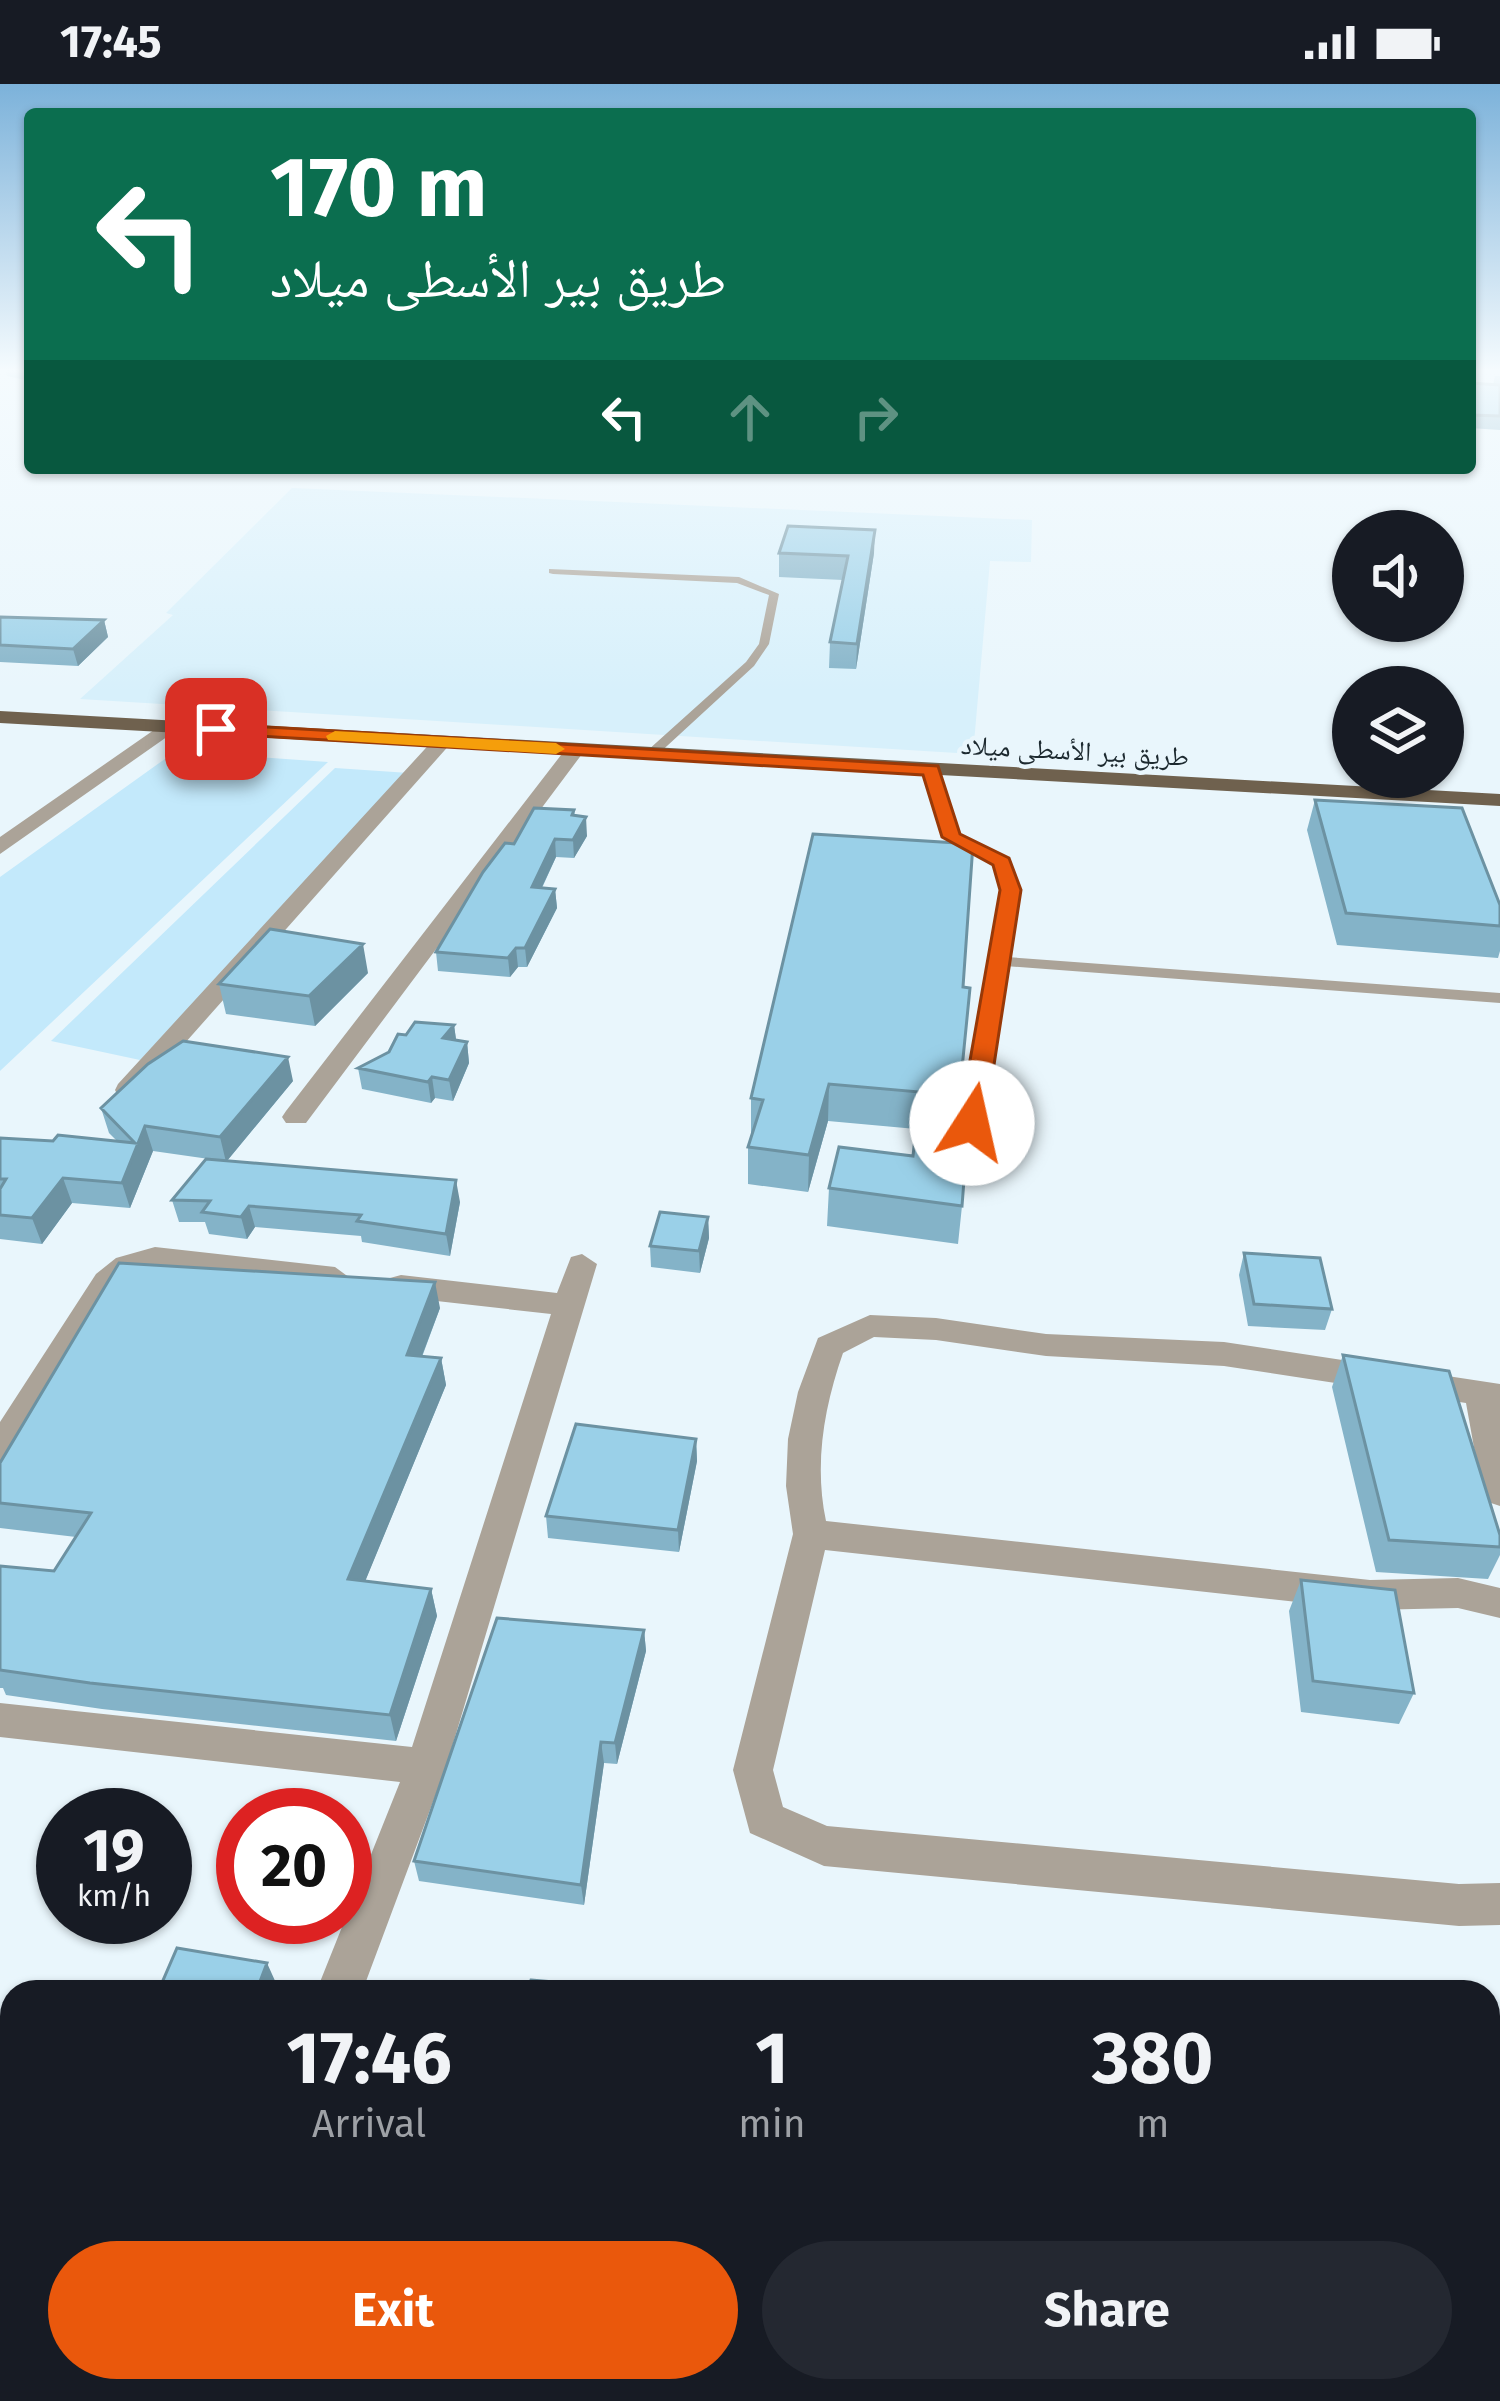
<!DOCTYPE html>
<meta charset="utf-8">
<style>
:root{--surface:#171b24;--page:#242831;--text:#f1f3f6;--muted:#9ea1a6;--accent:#ea580c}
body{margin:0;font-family:"Fira Sans","Noto Naskh Arabic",sans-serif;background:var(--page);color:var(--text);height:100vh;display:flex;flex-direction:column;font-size:45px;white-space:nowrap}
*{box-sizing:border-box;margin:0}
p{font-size:39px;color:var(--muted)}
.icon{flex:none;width:66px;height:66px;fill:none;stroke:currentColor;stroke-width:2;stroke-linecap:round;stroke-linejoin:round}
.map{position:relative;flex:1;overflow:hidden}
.details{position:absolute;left:0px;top:1896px;width:1500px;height:423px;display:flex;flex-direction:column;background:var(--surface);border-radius:36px 36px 0 0;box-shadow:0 3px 9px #0004}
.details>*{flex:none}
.guide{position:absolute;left:24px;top:24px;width:1452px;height:366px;border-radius:12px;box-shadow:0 3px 9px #0004;background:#0b6e4f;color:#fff;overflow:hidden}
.buttons{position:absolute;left:1332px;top:426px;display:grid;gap:24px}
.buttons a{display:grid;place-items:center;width:132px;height:132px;border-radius:50%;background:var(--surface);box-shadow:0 3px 9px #0004;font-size:60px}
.speed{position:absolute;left:36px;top:1704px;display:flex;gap:24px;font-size:60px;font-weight:700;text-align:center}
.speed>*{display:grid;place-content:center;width:156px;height:156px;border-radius:50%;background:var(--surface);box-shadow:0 3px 9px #0004;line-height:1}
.speed small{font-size:30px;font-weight:400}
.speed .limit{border:18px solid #d22;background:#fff;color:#111}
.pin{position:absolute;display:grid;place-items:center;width:102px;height:102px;color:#fff;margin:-51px;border-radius:24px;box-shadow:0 6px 18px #0006}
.me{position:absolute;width:132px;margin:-66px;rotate:10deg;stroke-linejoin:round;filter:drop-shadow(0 0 9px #0008)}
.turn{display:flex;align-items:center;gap:42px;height:252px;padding:0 48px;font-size:54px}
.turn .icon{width:156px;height:156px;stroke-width:2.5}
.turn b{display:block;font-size:84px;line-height:102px}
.lanes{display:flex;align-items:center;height:114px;padding:0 48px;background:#0003;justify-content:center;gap:60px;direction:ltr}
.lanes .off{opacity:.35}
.eta{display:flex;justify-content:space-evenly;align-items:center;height:204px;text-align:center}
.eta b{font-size:72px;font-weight:700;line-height:84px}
.cta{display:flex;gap:24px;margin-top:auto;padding:24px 48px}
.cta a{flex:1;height:138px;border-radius:72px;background:var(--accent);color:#fff;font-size:48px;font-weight:700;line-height:138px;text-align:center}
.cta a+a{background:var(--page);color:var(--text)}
.status{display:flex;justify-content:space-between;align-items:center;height:84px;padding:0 60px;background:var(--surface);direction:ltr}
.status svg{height:33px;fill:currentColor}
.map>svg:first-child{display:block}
.built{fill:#d7f0fb}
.green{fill:#c3e9fb}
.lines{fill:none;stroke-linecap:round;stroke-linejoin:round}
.lane{fill:#aba398;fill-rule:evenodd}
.street{fill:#aba398;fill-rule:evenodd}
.primary{fill:#6f614e;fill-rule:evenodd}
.wall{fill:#84b3c8}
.shaded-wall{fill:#6c92a2}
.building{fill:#9ad0e8;stroke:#6c92a2;stroke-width:3}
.route{fill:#ea580c;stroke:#983908;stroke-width:3}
.slow{fill:#f59e0b}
.labels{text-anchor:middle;stroke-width:9;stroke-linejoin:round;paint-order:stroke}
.far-street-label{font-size:27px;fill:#1d2a30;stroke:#e9f6fc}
</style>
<div class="status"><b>17:45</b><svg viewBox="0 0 49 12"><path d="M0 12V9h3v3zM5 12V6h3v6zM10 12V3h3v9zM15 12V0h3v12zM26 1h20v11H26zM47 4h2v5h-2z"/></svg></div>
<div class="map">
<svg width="1500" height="2317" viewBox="0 0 1500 2317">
<rect width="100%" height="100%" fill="#e9f6fc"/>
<path class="built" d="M292,404l740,32 -1,42 -41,-1 -17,193 -893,-55 93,-84 -7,-2z"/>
<path class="green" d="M176,667l152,11 -328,309v-194z
M335,684l74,5 -269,287 -89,-19z"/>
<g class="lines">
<path class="lane" d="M549,485l190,8 40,17 -10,50 -15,22 -99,91h-8v-6l99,-89 13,-18 10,-49 -32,-12 -184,-9 -4,-1z
M931,682l6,4 21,65 51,27 8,28 -11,67 494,36v10l-495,-37 -25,157 -2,4h-12l-2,-4 39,-233 -7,-26 -51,-27 -20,-67z"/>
<path class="street" d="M164,639l17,4 -181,127v-17z
M435,654l17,4 -314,354h-20l-3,-6 3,-6z
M568,662l17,4 -279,373h-20l-4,-6 4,-6z
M155,1163l180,20 15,11 -15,11 -180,-22 -17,5 -20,16 -106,171 -12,4v-41l96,-148 20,-16z
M582,1170l15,10 -151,503 -84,225h-46l84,-210 -400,-45v-34l412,44 139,-433 -150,-17 -11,-3 -4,-8 4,-8 11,-3 156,18 14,-36z
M870,1231l66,3 110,16 178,8 276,42v122l-12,-4 -6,-10 -16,-89 -242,-37 -178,-10 -110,-16 -62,-3 -31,16c-19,54 -29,111 -17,168l544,59 88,-2 42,10v30l-42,-10 -88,2 -545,-60 -52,220 10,37 44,19 632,58 41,-1v42l-41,1 -635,-60 -74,-33 -17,-63 60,-236 -7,-48 2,-47 10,-47 20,-54z
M1488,2254l12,1v52l-12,-1z
M241,2307h54l-4,10h-54z"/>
<path class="primary" d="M0,627l1500,83v12l-1500,-83z"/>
</g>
<path class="wall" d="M5,285h25v12l-23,-5z
M1495,292h5v54l-30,-2v-45l23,2z
M779,469h95l-18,116 -27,-1 1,-26 13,-62 -64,-3z
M0,533l104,3 4,17 -30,29 -78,-4z
M1315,716l185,105v46l-2,7 -161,-13 -30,-115z
M574,726l1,5 12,21 -13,22 -18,-1 -14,31 13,1 2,19 -30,59h-9l-8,10 -72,-6 -2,-19 78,-108z
M368,889l-53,53 -89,-12 -7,-30z
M963,903l-8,152 7,67 -4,38 -131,-18 2,-38 84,-32 3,-27 -88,-8 -20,71 -60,-8v-37l3,-11v-38z
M454,941l2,15 11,2 2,21 -16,38 -18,-3 -4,5 -69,-14 -4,-21 31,-16 17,-17z
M293,997l-66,80 233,41 -10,54 -88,-14 -1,-6 -106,-9 -8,12 -38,-5 -4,-12h-26l-7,-22 37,-41 -56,-8 -23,57 -58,-5 -30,41 -42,-5v-101l53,3h64l-8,-8 -8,-25z
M708,1133l1,21 -9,35 -49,-6 -1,-21z
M1244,1169l88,56 -7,21 -77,-4 -9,-51z
M440,1224l-18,49 19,1 5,27 -81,196 66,8 6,27 -41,125 -294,-32 -96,-14 -3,-7h-3v-122l54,5 22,-34 -76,-9v-25z
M1343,1271l157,180v20l-12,24 -112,-7 -44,-185z
M696,1355l1,22 -18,91 -131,-14 -2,-22z
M1301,1496l113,113 -15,31 -98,-12 -12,-101z
M644,1546l2,21 -29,113 -13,-1 -20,142 -165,-24 -5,-20z
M1488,2032h12v166l-12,-1z"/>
<path class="shaded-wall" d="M875,446l-1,23 -18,116 1,-25z
M104,536l4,17 -30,29 -5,-17z
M586,733l1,19 -13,22 -1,-18z
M555,755l1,18 -23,49 -1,-19z
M555,805l2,19 -30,59 -2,-19z
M363,860l5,29 -53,53 -6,-30z
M516,864l2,19 -8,10 -2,-19z
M454,941l3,21 -14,-8z
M467,958l2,21 -16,38 -4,-21z
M288,973l5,24 -67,81 -6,-25z
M432,993l3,21 -4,5 -3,-21z
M829,1000l-1,37 -20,71 1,-37z
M145,1042l8,25 -23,57 -8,-25z
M63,1094l9,25 -30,41 -10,-26z
M456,1096l4,22 -10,54 -4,-22z
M249,1122l6,21 -8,12 -6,-22z
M708,1133l1,21 -9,35 -1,-22z
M435,1198l5,26 -28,74 -5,-27z
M441,1274l5,27 -91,221 -7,-27z
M696,1355l1,22 -18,91 -1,-22z
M431,1505l6,27 -41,125 -6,-26z
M644,1546l2,21 -29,113 -2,-21z
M601,1658l3,21 -20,142 -3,-20z
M267,1879l9,20 -4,9h-16z
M101,2307h34l-4,10h-34z
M526,2307h11l-2,10h-10z"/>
<path class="building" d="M1470,299l30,2v31l-29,-1z
M788,442l87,4 -18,114 -27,-2 18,-86 -69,-3z
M0,533l104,3 -31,29 -73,-4z
M1315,716l147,8 38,97v21l-154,-13z
M534,724l40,2 -2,5 14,2 -13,23 -18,-1 -23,48 23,2 -30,59h-9l-8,10 -72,-6 47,-80 22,-29 9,1z
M813,750l160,10 -10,143 7,1 -15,151 12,2 -5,65 -133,-18 10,-41 74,9 7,-64 -91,-8 -20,71 -61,-8 15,-47 -12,-2z
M270,845l93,15 -54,52 -90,-12z
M415,938l39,3 -11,13 24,4 -18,38 -17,-3 -4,5 -70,-14 31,-16 9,-18 8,1z
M183,957l105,16 -68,80 -75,-11 -23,57 -59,-5 -31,40 -32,-3v-26l6,-10h-6v-41l53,3 5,-6 77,8 -34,-35 47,-44z
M206,1075l250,21 -10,54 -89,-13 4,-6 -112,-9 -8,11 -39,-5 8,-11 -38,-1z
M660,1128l48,5 -9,34 -49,-5z
M1244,1169l76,5 12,51 -78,-5z
M119,1179l316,19 -28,73 34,3 -93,221 83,10 -41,126 -300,-32 -90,-13v-104l54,5 37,-58 -91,-10v-40z
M1343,1271l106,16 51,164v12l-111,-7z
M576,1340l120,15 -18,91 -132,-14z
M1301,1496l94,10 19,103 -101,-12z
M497,1534l147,12 -29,113 -14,-1 -20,143 -167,-24z
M177,1864l90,15 -11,29h-98z
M531,1896l139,12h-143z
M0,2023l12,3v281h89l-4,10h-97z
M1488,2032h12v141l-12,-1z
M293,2307h233l-1,10h-235z
M740,2307h532l1,10h-534z"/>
<linearGradient id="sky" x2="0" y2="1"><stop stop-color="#7cb2da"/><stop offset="0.47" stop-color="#f5fbfe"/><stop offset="1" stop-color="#f5fbfe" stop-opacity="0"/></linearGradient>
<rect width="1500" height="609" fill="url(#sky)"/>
<path class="route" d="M216,640l722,42 22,68 49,24 12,32 -36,233 -13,8 -13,-8 41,-233 -7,-25 -51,-28 -19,-62 -714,-42v-8z"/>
<path class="slow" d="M335,647l221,12 9,6 -9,5 -228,-14 -2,-4z"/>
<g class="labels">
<g class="far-street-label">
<text transform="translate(1075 667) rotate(3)" y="9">طريق بير الأسطى ميلاد</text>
</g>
</g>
</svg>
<div class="buttons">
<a><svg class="icon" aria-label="sound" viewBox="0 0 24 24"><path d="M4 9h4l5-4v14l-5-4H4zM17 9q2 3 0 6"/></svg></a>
<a><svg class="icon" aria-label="layers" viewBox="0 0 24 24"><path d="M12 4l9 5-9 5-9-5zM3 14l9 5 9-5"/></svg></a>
</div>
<div class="speed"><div>19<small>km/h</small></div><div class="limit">20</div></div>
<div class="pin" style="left:216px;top:645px;background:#d93025"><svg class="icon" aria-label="arrive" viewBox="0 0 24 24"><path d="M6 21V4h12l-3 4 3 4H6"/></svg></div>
<svg class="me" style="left:972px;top:1039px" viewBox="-20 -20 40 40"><circle r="19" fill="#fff"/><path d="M0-13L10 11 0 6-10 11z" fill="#ea580c"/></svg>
<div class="guide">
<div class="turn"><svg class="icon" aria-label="left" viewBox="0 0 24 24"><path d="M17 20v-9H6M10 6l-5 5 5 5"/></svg><div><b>170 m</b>طريق بير الأسطى ميلاد</div></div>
<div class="lanes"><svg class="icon" aria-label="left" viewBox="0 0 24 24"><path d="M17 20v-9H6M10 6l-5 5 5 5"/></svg><svg class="icon off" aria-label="ahead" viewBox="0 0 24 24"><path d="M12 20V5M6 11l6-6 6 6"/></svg><svg class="icon off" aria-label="right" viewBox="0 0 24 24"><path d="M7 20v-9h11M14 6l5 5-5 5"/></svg></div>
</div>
<section class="details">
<div class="eta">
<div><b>17:46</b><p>Arrival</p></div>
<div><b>1</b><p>min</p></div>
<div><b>380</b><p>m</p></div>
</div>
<div class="cta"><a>Exit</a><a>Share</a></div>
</section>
</div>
